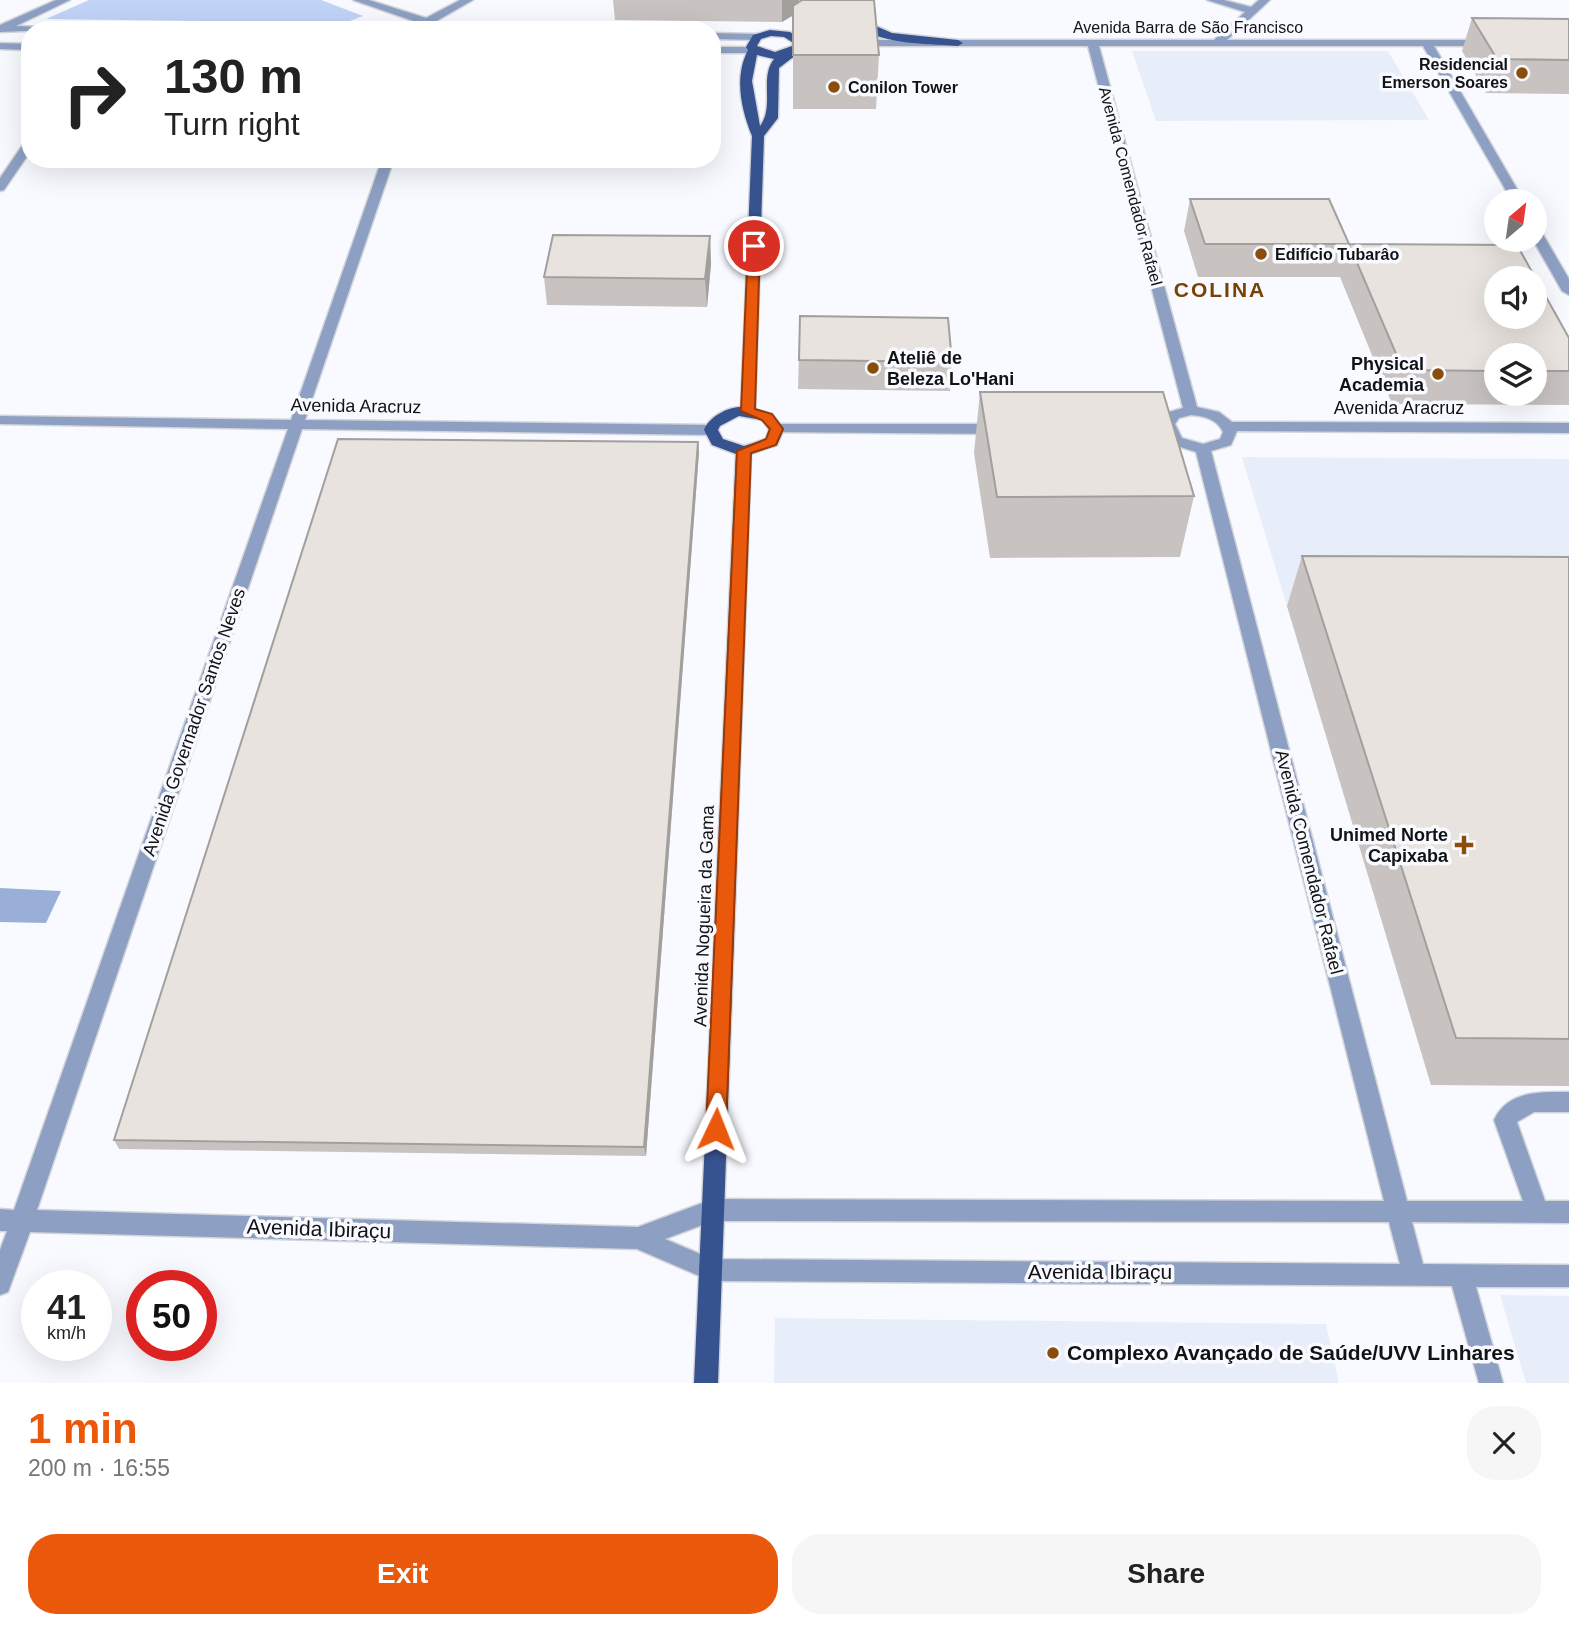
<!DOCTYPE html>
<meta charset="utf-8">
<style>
:root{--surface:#fff;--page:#f6f6f6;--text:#222;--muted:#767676;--accent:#ea580c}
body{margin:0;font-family:Arial,sans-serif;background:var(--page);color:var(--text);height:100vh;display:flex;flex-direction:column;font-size:26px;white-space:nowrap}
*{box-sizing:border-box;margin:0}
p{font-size:23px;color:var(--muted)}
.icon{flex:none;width:38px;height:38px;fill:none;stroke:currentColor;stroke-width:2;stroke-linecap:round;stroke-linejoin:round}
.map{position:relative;height:1383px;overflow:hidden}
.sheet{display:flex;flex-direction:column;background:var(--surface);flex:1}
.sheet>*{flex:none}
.banner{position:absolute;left:21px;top:21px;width:700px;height:147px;border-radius:28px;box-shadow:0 7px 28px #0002;background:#fff;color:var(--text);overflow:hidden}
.needle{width:46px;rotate:29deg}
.buttons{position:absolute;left:1484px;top:189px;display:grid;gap:14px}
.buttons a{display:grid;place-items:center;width:63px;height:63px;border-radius:50%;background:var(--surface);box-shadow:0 7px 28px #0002;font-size:35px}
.speed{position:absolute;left:21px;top:1270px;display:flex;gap:14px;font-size:35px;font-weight:700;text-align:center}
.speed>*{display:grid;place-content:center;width:91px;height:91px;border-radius:50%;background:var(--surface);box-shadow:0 7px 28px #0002;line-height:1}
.speed small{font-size:18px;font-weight:400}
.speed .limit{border:10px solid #d22;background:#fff;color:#111}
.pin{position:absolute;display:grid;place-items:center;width:60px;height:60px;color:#fff;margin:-30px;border:4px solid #fff;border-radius:50%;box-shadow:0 2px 7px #0007}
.me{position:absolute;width:77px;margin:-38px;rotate:2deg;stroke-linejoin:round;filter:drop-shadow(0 0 5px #0008)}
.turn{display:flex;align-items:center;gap:24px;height:147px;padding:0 28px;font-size:32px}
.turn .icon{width:91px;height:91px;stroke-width:2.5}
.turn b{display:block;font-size:49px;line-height:60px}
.round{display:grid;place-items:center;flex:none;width:74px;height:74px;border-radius:28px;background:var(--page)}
.overview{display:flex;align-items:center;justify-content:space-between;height:119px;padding:0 28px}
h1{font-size:42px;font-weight:600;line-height:52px;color:var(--accent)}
.button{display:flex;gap:14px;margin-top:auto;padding:14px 28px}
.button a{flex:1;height:80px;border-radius:28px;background:var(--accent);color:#fff;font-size:28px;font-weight:600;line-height:80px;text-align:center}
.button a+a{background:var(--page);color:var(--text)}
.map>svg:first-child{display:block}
.built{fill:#e7eefa}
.green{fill:#c1d3f7}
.water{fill:#9aafd8}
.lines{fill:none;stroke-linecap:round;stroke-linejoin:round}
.minor-casing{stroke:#d3d5d9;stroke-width:3}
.major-casing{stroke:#d3d5d9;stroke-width:3}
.minor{fill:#8da0c3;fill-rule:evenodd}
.major{fill:#36538f;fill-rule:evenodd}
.wall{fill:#c8c3c0;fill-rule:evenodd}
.shaded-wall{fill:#a29f9c}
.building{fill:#e8e3df;stroke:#a29f9c;stroke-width:2;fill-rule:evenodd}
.route{fill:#ea580c;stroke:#983908;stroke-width:2}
.poi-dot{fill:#8a4d0c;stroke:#f8faff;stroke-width:2.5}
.labels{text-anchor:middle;stroke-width:7;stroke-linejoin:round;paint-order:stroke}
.far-street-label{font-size:16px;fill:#111214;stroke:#f8faff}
.far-poi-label{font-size:16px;font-weight:bold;fill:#111214;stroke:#f8faff;text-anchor:start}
.poi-label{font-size:18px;font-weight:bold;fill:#111214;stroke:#f8faff;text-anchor:end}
.street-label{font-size:18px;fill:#111214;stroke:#f8faff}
.far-district-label{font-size:21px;font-weight:bold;letter-spacing:2px;fill:#784204;stroke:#f8faff}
.near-street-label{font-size:21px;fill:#111214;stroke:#f8faff}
.near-poi-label{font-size:21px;font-weight:bold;fill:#111214;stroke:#f8faff;text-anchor:start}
</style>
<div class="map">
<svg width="1569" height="1383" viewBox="0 0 1569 1383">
<rect width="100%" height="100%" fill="#f8faff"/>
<path class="built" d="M1132,51h256l41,69 -273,1z
M1242,457l327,2v627l-138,-1z
M1500,1295l69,1v87h-43z
M775,1318l551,6 13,59h-565z"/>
<path class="green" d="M89,0h232l42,16 -19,7 -298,-4z"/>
<path class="water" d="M0,888l61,3 -15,32 -46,-1z"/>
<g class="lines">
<defs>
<path id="minor" d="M56,0h14l-54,26 27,1 5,3 -48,2v-7z
M353,0h16l57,18 34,-18h13l-40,23 2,7h-10l-3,-6z
M1207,0h17l27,7 8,-7h11l-43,40h259l5,3 -5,3h-52l90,155h-12l-89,-155h-324l98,361 22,5 13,10 337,1v10l-332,-2 -6,14 -20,6 196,750h116l-29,-81c14,-30 47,-28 75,-28v20h-35l-17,10 28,79h24v22l-157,-1 11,42 146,1v22h-93l27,96h-24l-27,-97 -741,-5 -74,-32 -607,-17 -22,60 -8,3v-45l7,-19h-7v-22l14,1 274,-781 -288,-5v-8l291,4 91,-261h12l-89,261 406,5 7,5 -7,5 -409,-6 -265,781 601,17 75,-28 671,2 -188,-749 -25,-8 -11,-20 9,-12 14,-4 -95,-362h-232l-5,-3 5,-3h358l31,-28zM1191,415c13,1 26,4 32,17l-3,7 -17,5 -21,-6 -7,-14 4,-6zM713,1221l676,1 11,42 -688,-5 -47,-20z
M712,33l45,1 5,3 -5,3 -45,-1z
M0,43l30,1v6l-30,-1z
M712,47h42l5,3 -5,3h-42z
M30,139v13l-26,38 -4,1v-13l26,-38z
M1535,227l6,4 28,48v16l-7,-4 -29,-51z
M777,424h224l7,5 -7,5 -229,-2 -2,-3z"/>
<path id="major" d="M857,18l35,15 66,7 5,3 -5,3c-33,-3 -81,0 -106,-25z
M770,30l20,2 12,8 11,-5 5,3 -39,30 -1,50 -14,18 -9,274 17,4 12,15 -7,16 -26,9 -33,929h-24l42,-929 -24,-9 -8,-15c5,-13 23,-23 37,-23l11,-271c-11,-27 -18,-59 -4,-86l-2,-3 7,-12zM771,36l13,1 8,5v4l-17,6 -18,-6 4,-7zM757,55l17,4c-15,19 1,47 -14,67l-8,-45zM739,416l23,4 7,9 -3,10 -22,7 -21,-7 -5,-9 2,-4z"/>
</defs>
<use href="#minor" class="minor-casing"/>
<use href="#major" class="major-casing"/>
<use href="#minor" class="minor"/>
<use href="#major" class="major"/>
</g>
<path class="wall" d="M613,0h186v2l80,53 -3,54h-83v-93l-11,6 -167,-2z
M1472,18l97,1v75l-83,-1 -24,-42z
M1190,199l159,45 220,94v67l-177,-1 -52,-127h-142l-14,-46zM1496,355h39v39h-39z
M710,236l1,28 -4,43 -160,-2 -3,-28z
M800,316l152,46 -2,29 -152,-2z
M980,392l214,104 -14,61 -190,1 -16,-105z
M699,452l-53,704 -527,-7 -5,-9z
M1302,556l267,1v529l-138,-1 -144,-479z"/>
<path class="shaded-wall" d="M782,0h17v11l-17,11z
M710,236l1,28 -4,43 -2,-28z
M698,442l1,10 -53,704 -2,-9z"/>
<path class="building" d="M802,0h72l5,55h-86v-49z
M1472,18l97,1v41l-72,-1z
M1190,199h139l20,45 168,1 52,93v33h-34v-16h-39v16l-93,-1 -54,-126h-144zM1496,278h39v39h-39z
M553,235l157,1 -5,43 -161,-2z
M800,316l148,2 4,44 -153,-2z
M980,392h183l31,104 -197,1z
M338,439l360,3 -54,705 -530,-7z
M1302,556l267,1v482l-113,-1z"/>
<path class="route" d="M754,243l6,3 -5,163 17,5 11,15 -7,16 -25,8 -25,676 -3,6 -7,3 -7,-3 -3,-6 31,-678 29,-12 4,-10 -8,-9 -21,-9 7,-165z"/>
<g class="poi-dot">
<circle cx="1522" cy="73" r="7"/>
<circle cx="834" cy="87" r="7"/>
<circle cx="1261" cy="254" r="7"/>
<circle cx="873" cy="368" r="7"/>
<circle cx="1438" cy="374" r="7"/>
<path d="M1460.5 834.5h7v7h7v7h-7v7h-7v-7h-7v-7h7z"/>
<circle cx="1053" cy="1353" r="7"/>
</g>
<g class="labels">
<g class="far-street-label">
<text x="1188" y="33">Avenida Barra de São Francisco</text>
<text transform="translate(1131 186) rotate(75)" y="6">Avenida Comendador Rafael</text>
</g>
<g class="far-poi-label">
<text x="1508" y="70" text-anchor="end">Residencial<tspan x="1508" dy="18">Emerson Soares</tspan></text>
<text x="848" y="93">Conilon Tower</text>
<text x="1275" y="260">Edifício Tubarâo</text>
</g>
<g class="poi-label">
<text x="887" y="364" text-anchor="start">Ateliê de<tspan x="887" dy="21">Beleza Lo'Hani</tspan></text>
<text x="1424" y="370">Physical<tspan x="1424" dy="21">Academia</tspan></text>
<text x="1448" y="841">Unimed Norte<tspan x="1448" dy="21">Capixaba</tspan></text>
</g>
<g class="street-label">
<text transform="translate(356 406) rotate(1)" y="6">Avenida Aracruz</text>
<text x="1399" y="414">Avenida Aracruz</text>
<text transform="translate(194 722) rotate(-71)" y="6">Avenida Governador Santos Neves</text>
<text transform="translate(1309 862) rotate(76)" y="6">Avenida Comendador Rafael</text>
<text transform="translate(704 916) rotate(-88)" y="6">Avenida Nogueira da Gama</text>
</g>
<g class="far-district-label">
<text x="1220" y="297">COLINA</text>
</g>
<g class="near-street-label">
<text transform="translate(319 1229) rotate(2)" y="7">Avenida Ibiraçu</text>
<text x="1100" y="1279">Avenida Ibiraçu</text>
</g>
<g class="near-poi-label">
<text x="1067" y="1360">Complexo Avançado de Saúde/UVV Linhares</text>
</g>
</g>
</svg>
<div class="buttons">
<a><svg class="needle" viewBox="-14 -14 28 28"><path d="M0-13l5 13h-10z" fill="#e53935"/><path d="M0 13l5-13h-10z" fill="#767676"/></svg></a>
<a><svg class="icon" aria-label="sound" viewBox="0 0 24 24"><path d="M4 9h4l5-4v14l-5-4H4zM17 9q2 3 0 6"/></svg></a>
<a><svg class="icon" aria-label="layers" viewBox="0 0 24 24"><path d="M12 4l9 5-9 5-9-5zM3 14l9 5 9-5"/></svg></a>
</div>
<div class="speed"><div>41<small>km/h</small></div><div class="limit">50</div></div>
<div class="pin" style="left:754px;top:246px;background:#d93025"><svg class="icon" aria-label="arrive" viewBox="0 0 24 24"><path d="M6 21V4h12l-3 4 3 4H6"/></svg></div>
<svg class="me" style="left:716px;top:1129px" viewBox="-20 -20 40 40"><path d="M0-17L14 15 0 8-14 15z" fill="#ea580c" stroke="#fff" stroke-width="4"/></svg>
<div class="banner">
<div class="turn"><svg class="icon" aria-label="right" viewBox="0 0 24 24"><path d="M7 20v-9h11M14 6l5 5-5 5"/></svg><div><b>130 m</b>Turn right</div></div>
</div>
</div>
<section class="sheet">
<div class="overview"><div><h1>1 min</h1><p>200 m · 16:55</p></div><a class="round"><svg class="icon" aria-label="close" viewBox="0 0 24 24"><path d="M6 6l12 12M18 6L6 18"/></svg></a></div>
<div class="button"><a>Exit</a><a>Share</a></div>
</section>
